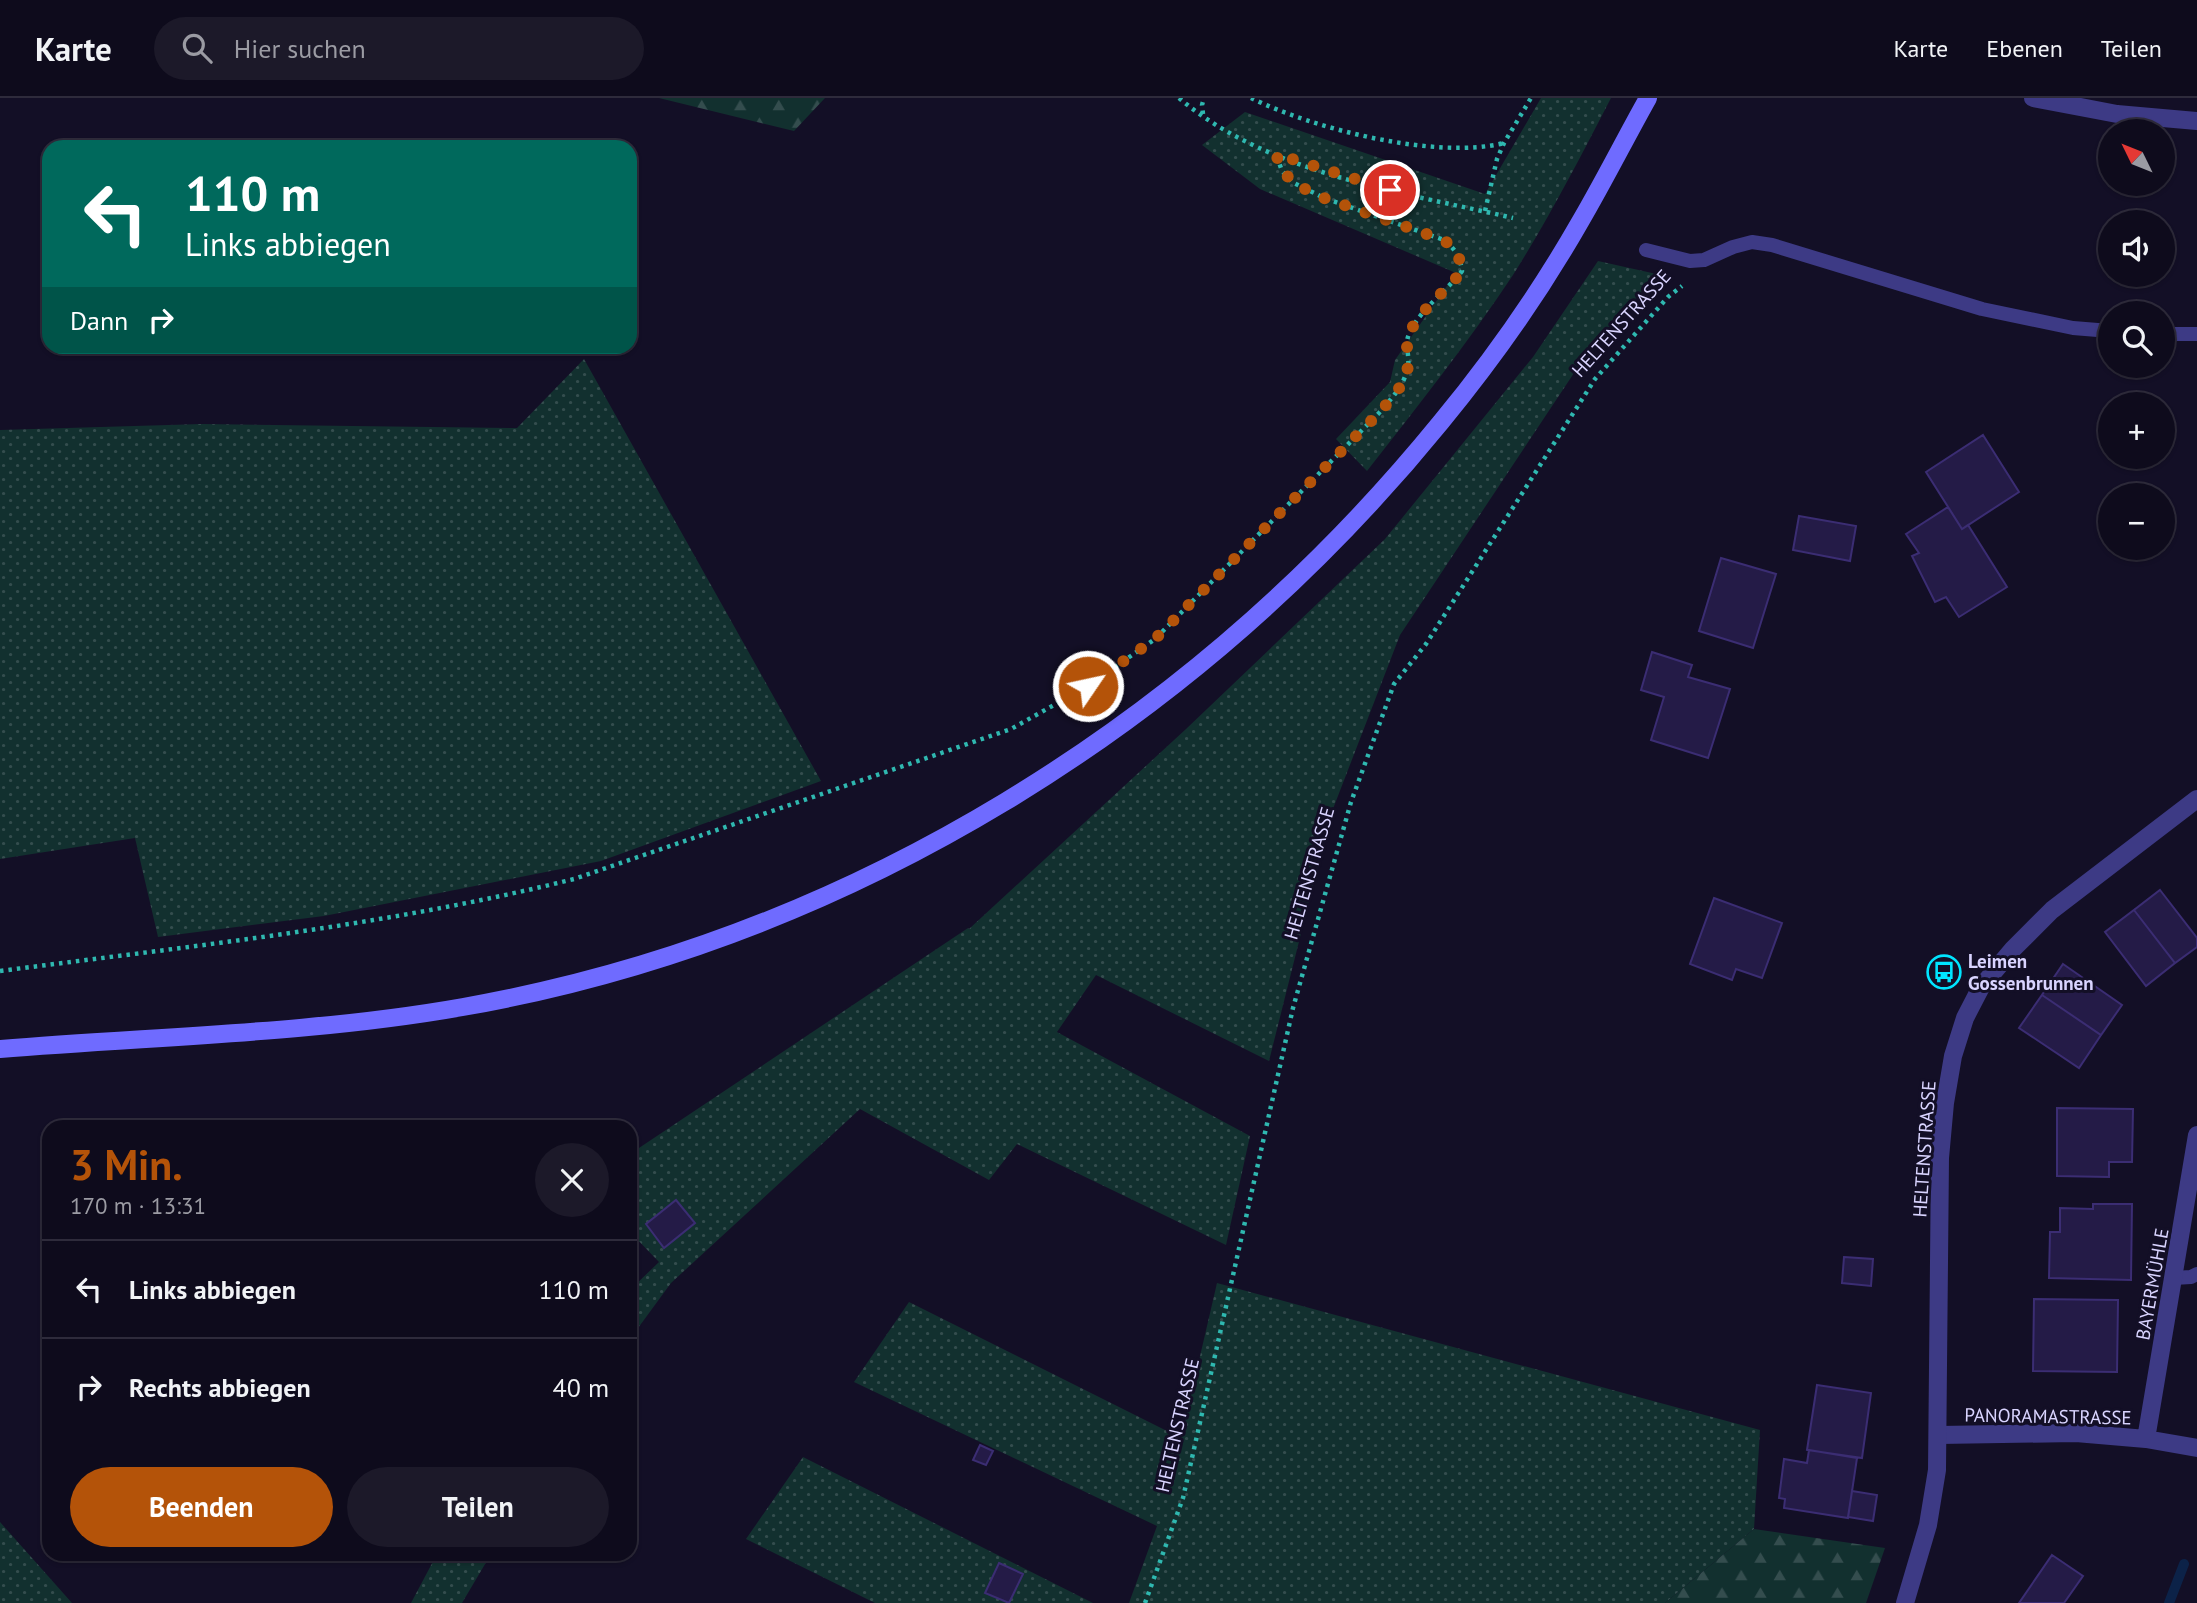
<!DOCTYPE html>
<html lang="de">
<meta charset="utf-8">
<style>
:root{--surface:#0e0b1c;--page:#1c1929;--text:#f1f3f6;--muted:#9b9ba3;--line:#2e2b3b;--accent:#b45309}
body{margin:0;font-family:"PT Sans",sans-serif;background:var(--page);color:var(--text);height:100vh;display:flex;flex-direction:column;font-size:26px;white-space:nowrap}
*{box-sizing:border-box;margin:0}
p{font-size:23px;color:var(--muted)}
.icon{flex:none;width:38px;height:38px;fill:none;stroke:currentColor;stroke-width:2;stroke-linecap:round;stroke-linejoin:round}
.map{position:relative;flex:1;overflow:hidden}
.panel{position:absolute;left:42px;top:1022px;width:595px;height:441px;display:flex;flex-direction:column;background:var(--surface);border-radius:21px;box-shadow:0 2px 5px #0004,0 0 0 2px var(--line)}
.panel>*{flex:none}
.guide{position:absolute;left:42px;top:42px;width:595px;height:214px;border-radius:21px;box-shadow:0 2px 5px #0004,0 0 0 2px var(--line);background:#00695c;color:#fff;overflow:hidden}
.needle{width:46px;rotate:313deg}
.fabs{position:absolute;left:2098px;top:21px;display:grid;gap:14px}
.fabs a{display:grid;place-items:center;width:77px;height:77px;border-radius:50%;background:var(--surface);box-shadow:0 2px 5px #0004,0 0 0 2px var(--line);font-size:35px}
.pin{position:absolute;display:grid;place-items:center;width:60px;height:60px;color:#fff;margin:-30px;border:4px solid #fff;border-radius:50%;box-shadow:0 2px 7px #0007}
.me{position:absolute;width:77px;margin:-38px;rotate:56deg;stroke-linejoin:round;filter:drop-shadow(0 0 5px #0008)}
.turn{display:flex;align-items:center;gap:24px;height:147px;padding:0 28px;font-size:32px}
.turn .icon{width:91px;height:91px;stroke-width:2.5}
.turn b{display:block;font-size:49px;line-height:60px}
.then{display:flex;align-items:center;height:66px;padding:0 28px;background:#0003;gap:14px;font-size:26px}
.round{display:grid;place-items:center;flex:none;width:74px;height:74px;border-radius:37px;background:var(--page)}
.summary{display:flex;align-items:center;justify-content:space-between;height:119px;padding:0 28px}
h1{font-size:42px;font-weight:700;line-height:52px;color:var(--accent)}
.cta{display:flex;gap:14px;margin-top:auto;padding:14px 28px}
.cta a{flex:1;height:80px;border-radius:42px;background:var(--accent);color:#fff;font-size:28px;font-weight:700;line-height:80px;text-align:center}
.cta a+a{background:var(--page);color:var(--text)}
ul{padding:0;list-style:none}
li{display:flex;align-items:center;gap:21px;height:98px;padding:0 28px;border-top:2px solid var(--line)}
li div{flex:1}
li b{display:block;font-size:26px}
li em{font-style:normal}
header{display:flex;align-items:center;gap:42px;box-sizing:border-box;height:98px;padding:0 35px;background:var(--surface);border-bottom:2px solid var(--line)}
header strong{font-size:33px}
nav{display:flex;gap:38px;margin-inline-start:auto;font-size:24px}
.search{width:490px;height:63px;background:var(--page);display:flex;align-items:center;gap:18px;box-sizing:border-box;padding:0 24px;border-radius:38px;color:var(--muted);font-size:26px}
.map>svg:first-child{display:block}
.grass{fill:url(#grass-dots)}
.forest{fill:url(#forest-firs)}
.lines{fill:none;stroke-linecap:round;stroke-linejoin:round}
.stream{stroke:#0c2248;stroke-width:10}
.building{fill:#241b47;stroke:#3b2d73;stroke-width:2}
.path{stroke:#2fb8b0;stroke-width:4.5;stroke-dasharray:3.5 5;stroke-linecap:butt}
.service{stroke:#3d3a85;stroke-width:14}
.minor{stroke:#3d3a85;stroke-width:18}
.tertiary{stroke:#3d3a85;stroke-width:18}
.secondary{stroke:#6f6bff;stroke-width:18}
.route{stroke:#b45309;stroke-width:12;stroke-dasharray:0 21.6}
.labels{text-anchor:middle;stroke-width:6;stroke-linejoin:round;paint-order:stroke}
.street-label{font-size:19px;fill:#d9d4ff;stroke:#130f26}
.poi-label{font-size:19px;font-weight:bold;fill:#d9d4ff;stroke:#130f26;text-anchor:start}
</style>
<header>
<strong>Karte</strong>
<div class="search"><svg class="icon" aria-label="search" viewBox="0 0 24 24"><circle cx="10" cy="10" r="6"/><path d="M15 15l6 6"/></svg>Hier suchen</div>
<nav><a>Karte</a><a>Ebenen</a><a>Teilen</a></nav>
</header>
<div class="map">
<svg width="2197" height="1505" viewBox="0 0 2197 1505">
<defs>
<pattern id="grass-dots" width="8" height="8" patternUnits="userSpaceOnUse" patternTransform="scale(1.75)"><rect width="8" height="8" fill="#12302f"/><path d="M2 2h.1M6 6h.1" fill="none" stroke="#344d4e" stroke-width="1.8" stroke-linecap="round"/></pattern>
<pattern id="forest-firs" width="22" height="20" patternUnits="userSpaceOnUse" patternTransform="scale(1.75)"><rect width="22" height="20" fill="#12302f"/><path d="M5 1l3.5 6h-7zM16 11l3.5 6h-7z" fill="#344d4e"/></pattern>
</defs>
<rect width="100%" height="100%" fill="#130f26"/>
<path class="grass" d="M1541,0h70c-31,60 -62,120 -98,177 -45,68 -96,132 -146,196l-31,-32 54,-57 5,-22 61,-87 -196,-84 -58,-44 43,-33 240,82z
M1598,163l63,14 -85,95 -176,265 -69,179 -62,247 -173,-86 -39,57 193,104 -24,109 -209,-101 -28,36 -129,-71 -189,174 -41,56v-49l29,-28 -29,-30v-78l338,-226 1,1 217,-200 199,-190 148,-182z
M584,261l237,422 -220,80 -277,55 -166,21 -23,-99 -135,21v-429l202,-6 315,4z
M1217,1185l543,147 -6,99 -89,74h-536l28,-77 -303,-144 55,-80 272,136z
M803,1359l290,146h-218l-129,-64z
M0,1424l72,81h-72z
M437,1456h54l-29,49h-51z"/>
<path class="forest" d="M659,0h166l-31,33z
M1754,1431l131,19 -19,55h-201z"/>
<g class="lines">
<path class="stream" d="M2169,1505l15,-39"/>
</g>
<path class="building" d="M1983,337l36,57 -57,37 -36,-57z
M1948,409l14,22 6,-4 39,62 -48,30 -13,-20 -11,5 -23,-46 7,-3 -13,-19z
M1799,418l57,10 -6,35 -57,-11z
M1721,460l55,16 -23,74 -54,-17z
M1652,554l40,13 -4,12 42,12 -22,69 -57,-18 13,-43 -23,-7z
M2160,792l37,48v9l-22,16 -41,-53z
M1714,800l68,25 -20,55 -26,-9 -4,11 -42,-16z
M2134,812l41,53 -29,23 -41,-54z
M2063,866l59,41 -21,30 -59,-40z
M2042,897l59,40 -22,33 -60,-40z
M2057,1010l76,1 -1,53h-23v15l-52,-1z
M676,1102l19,23 -31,25 -18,-24z
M2093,1106h39l-1,76 -82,-2 1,-46h10v-24l33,1z
M1844,1159l29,2 -2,27 -29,-3z
M2034,1201l84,1 -1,72 -84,-1z
M1817,1287l54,8 -9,65 -55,-8z
M980,1347l13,6 -7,14 -13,-5z
M1809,1352l48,8 -9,60 -64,-10 1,-9 -6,-1 5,-39 23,4z
M1852,1393l25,4 -4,26 -25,-4z
M2052,1457l31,21 -19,27h-45z
M999,1465l24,11 -14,29 -24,-10z"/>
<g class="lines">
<path class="path" d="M1179,0c89,76 223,94 334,120
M1251,0c63,31 185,62 253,45
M1203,16l-1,-9 2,-7
M1485,113l12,-52 7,-16 27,-45
M0,873c192,-25 386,-45 574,-92l437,-150 77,-43 67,-47 224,-226c12,-14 26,-28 29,-47 2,-11 -4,-20 1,-32 12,-26 36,-41 53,-63 -2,-15 -7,-22 -18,-31l-120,-42 -32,-16 -10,-11 -6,-17
M1145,1505l38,-105 110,-490 58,-206 43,-118 32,-40 169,-265 73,-82 14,-11"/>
<path class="service" d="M1646,152l44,11 14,-1 29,-13 19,-5 20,3 210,64 91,19 37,3
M2163,236h34
M2174,1180l17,-1 6,-3"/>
<path class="minor" d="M1939,1337l137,-2 70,6 51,9
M2146,1341l51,-304"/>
<path class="tertiary" d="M2033,0l84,16 80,7
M1905,1505l23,-78 9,-55 3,-312 5,-55 8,-47 12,-38 16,-31 32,-38 39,-39 145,-111"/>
<path class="secondary" d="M0,951c155,-13 310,-15 463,-42 386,-68 733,-284 978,-585 51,-62 99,-130 139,-200 24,-41 45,-83 68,-124"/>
</g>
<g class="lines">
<path class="route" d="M1088,588l67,-47 224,-226c12,-14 26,-28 29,-47 2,-11 -4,-20 1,-32 12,-26 36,-41 53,-63 -2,-15 -7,-22 -18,-31l-120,-42c-26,-13 -38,-14 -48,-44l114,36"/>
</g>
<defs>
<symbol id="bus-ring" viewBox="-11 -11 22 22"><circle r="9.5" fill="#130f26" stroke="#00e5ff" stroke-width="1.5"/><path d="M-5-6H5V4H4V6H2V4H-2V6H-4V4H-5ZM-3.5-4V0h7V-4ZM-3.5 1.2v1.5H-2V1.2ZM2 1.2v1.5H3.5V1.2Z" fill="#00e5ff"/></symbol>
</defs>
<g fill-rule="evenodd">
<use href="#bus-ring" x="1925" y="855" width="38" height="38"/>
</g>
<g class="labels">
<g class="street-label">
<text transform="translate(1621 225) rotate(-48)" y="7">HELTENSTRASSE</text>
<text transform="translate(1309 775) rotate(-74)" y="7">HELTENSTRASSE</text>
<text transform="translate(1924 1051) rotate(-86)" y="7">HELTENSTRASSE</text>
<text transform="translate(2152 1186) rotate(-80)" y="7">BAYERMÜHLE</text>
<text transform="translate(2048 1318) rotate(1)" y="7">PANORAMASTRASSE</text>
<text transform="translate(1177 1327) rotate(-77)" y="7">HELTENSTRASSE</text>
</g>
<g class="poi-label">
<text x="1968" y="870">Leimen<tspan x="1968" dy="22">Gossenbrunnen</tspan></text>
</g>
</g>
</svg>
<div class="fabs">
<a><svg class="needle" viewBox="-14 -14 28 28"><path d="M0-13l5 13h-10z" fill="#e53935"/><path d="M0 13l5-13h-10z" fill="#9b9ba3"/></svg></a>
<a><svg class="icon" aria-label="sound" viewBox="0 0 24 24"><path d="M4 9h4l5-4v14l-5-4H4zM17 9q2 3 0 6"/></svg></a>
<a><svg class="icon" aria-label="search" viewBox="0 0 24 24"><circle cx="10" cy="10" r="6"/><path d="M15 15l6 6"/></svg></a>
<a>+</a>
<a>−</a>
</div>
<div class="pin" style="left:1390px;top:92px;background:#d93025"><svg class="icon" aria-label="arrive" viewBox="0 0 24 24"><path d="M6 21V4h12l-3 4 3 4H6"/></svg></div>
<svg class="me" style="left:1088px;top:588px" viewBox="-20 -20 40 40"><circle r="17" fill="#b45309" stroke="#fff" stroke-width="3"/><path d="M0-11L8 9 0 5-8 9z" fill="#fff"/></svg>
<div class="guide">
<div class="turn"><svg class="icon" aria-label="left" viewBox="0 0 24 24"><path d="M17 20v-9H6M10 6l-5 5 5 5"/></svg><div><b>110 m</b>Links abbiegen</div></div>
<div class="then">Dann<svg class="icon" aria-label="right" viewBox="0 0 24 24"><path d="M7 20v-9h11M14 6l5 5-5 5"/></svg></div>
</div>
<section class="panel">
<div class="summary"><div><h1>3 Min.</h1><p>170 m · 13:31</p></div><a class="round"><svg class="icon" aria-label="close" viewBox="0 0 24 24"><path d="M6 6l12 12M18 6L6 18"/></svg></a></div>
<ul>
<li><svg class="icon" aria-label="left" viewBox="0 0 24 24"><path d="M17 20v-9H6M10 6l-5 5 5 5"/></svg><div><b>Links abbiegen</b></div><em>110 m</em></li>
<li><svg class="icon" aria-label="right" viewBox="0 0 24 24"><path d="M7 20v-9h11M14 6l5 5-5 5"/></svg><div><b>Rechts abbiegen</b></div><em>40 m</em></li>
</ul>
<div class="cta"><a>Beenden</a><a>Teilen</a></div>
</section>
</div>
